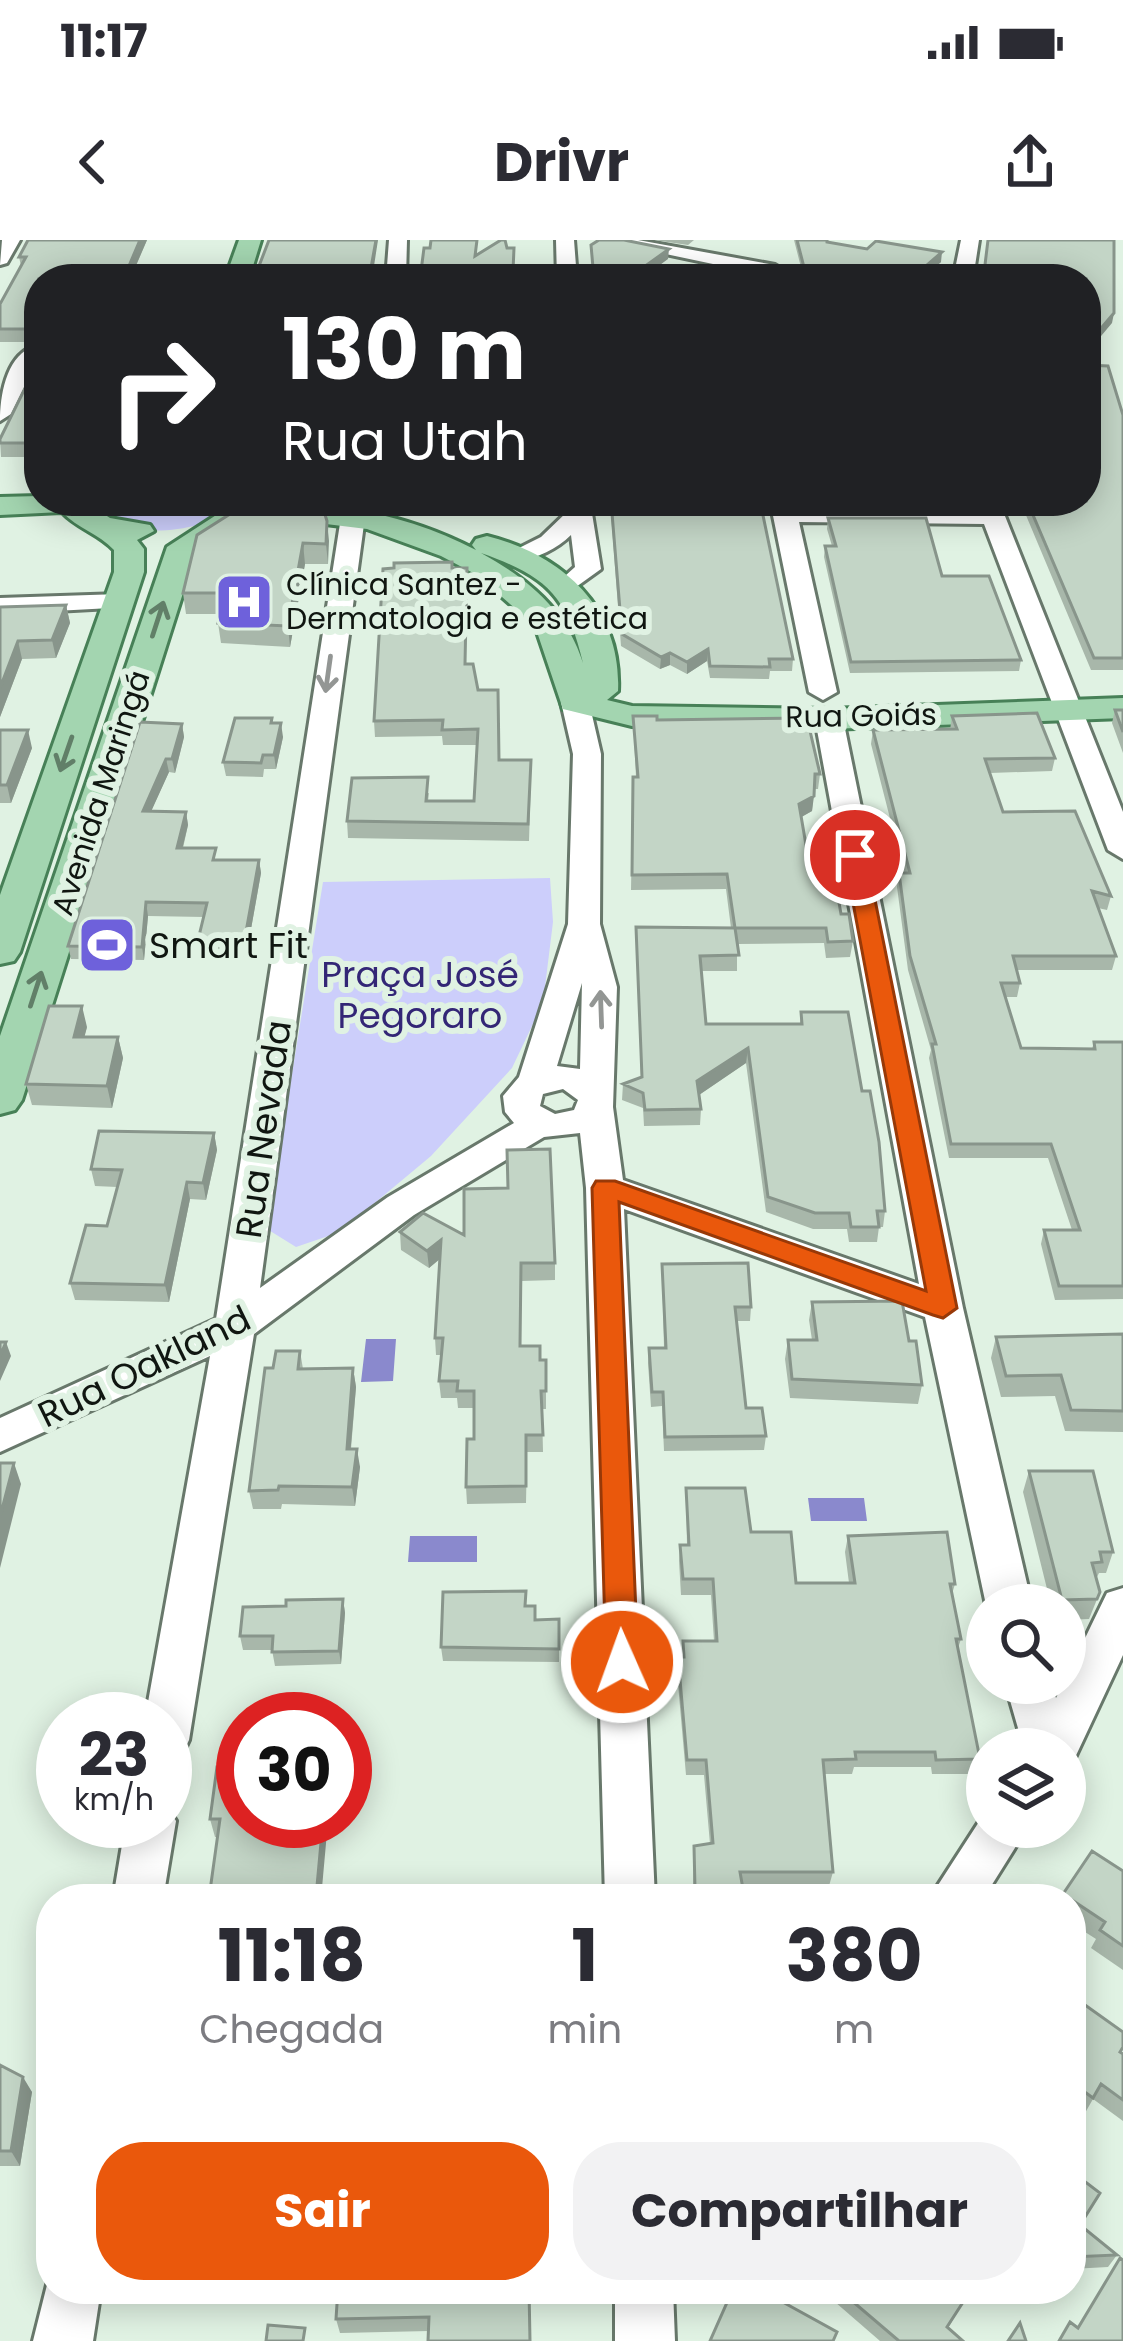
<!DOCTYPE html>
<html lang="pt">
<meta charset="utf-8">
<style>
:root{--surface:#fff;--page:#f2f2f3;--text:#2b2b33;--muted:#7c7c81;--accent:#ea580c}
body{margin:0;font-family:Poppins,sans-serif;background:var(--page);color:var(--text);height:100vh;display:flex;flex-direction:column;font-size:45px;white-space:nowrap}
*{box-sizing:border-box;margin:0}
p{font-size:39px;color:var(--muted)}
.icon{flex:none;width:66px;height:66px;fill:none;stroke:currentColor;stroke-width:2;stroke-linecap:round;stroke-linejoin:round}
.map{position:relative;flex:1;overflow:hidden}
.side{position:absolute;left:36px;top:1644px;width:1050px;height:420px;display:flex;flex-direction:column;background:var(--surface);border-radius:48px;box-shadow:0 6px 30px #0003}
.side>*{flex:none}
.banner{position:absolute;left:24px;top:24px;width:1077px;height:252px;border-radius:48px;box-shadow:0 6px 30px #0003;background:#202124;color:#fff;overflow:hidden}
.buttons{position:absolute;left:966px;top:1344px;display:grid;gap:24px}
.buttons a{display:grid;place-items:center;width:120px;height:120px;border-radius:50%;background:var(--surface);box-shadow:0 6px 30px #0003;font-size:60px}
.speed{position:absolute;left:36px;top:1452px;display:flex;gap:24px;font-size:60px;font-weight:700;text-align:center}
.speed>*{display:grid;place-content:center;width:156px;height:156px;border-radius:50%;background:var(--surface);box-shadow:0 6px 30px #0003;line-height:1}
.speed small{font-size:30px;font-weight:400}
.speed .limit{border:18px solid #d22;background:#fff;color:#111}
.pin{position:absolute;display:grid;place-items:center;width:102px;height:102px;color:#fff;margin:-51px;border:6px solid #fff;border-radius:50%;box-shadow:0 3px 12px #0007}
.me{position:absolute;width:132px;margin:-66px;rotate:358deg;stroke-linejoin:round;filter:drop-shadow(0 0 9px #0008)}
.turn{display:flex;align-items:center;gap:42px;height:252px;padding:0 60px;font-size:54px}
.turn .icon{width:156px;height:156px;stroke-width:2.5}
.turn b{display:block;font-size:84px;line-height:102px}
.eta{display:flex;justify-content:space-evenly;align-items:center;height:204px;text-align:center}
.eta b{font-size:72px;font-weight:700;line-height:84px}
.action{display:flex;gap:24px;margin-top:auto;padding:24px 60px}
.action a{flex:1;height:138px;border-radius:48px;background:var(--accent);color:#fff;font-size:48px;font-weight:700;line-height:138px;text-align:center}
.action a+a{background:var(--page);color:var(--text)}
.status{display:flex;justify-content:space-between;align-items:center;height:84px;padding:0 60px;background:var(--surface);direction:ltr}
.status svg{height:33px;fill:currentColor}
header{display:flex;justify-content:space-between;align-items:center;height:156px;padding:0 60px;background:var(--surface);font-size:54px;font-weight:700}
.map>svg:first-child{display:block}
.green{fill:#cccefb}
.water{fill:#8a89cd}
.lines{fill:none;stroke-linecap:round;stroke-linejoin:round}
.minor-casing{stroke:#68786b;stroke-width:6}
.major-casing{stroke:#478057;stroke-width:6}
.minor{fill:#fff;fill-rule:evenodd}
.major{fill:#a3d5b0;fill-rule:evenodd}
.wall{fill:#a8b7aa}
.shaded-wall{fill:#88958b}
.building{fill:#c3d5c6;stroke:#88958b;stroke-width:3}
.oneway{stroke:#617f68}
.oneway2{stroke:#939694}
.route{fill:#ea580c;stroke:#983908;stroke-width:3}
.labels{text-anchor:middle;stroke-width:12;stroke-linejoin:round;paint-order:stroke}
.far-poi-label{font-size:30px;fill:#101611;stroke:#e0f2e3;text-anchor:start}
.far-street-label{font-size:30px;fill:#101611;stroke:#e0f2e3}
.poi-label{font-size:36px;fill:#101611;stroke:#e0f2e3;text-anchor:start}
.park-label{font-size:36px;fill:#332676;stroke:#e0f2e3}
.street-label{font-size:36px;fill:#101611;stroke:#e0f2e3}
</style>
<div class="status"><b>11:17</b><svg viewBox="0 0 49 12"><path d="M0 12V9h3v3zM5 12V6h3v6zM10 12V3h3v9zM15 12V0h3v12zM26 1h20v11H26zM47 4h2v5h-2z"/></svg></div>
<header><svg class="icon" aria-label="back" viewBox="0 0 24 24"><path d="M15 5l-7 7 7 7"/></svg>Drivr<svg class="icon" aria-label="share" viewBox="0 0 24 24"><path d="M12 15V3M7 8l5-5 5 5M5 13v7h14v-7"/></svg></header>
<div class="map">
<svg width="1123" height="2101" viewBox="0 0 1123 2101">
<rect width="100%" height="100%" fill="#e0f2e3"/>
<path class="green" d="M75,261h173c-27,24 -86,36 -120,26 -18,-6 -36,-18 -53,-26z
M796,261h186l-15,10 -146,-1z
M550,638l3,44 -10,81 -31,65 -81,88 -91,76 -44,15 -29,-18 56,-347z"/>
<path class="water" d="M366,1099h30l-3,42 -32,1z
M808,1258h56l3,23h-56z
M410,1296h67v26h-69z"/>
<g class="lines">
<defs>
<path id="minor" d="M2,0h18l-13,23 -7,2z
M389,0h18l-1,39h-20z
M556,0h18l3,39h-20z
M599,0h39l137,25 10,6 -10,6z
M961,0h18l-6,39h-20z
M30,108l7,2 2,7 -28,57 -11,7c0,-25 6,-62 30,-73z
M566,261h24l11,68 -32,23 -13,-8 19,-17 -4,-32c-15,15 -33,22 -54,27l-12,-7 36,-18 27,-26z
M770,261h24l1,7 183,2 -3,-9h24l124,311v47l-15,-9 -124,-326 -185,-2 38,170 -14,8 -14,-8z
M353,270l12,7 -105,771 128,-91 126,-74 -9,-11 -2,-16 16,-19 49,-153 5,-170 -12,-52 14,-8 14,8 12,52 -1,170 17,63 -4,120 10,73 296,104 -104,-565 14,-8 14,8 120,589 69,297h-46l-61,-288 -301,-108 31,690h-50l-19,-711 -6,-55 -36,4 -130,78 -160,119 -65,406 -7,15 -17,6v-42h-20l65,-363 -210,96v-34l216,-99 125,-802zM582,743l-2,86 -23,-3zM563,849l15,11 -4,10 -19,4 -15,-8 3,-12z
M120,354l9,3 4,5 -4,5 -129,7v-16z
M1123,1348v67l-51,109 -7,3v-18h-41l-19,-66h46l5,15 51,-105z
M165,1564l11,17 -13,78h-50l13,-78h39z
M986,1571l1,16h41l-45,72h-54z
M51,2029v20h50l-8,52h-60z
M615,2049h58l2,52h-60z"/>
<path id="major" d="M239,0h22l-12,39h-24z
M39,256v5h45l26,17 40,7 4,6 -17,9 7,9v23l-124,380 -6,9 -14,3v-69l114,-323v-22c-16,-17 -36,-21 -52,-38l-62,3v-18z
M259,261c75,0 150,14 217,49l-4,-5 4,-6 11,-3c75,19 135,72 131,155l-11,9 25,6 197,3 294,-11v20l-294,11 -197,-3 -69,-17 -28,-83 -58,-51 -36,-19 -74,-27 -116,-14 -55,37 -174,548 -7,10 -15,4v-78l167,-489 60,-39h21zM481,313c65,23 86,42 102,110 -16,-52 -56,-85 -102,-110z"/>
</defs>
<use href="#minor" class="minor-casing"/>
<use href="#major" class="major-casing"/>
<use href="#minor" class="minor"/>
<use href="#major" class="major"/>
</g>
<path class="wall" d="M147,0l-14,33 -94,6v55h-5l-3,8h-31v-38l21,-38 -2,-9z
M654,0h40l-6,5z
M794,0h33v2l114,20 -20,17h-117z
M39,132v85h-38l-1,-18z
M1123,175v255h-32l-71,-169h66z
M476,261h57v5l-57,2z
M610,261h150l33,158 -1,12h-22l-1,8 -59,-1 -3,-17 -20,13 -17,-9 -10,4 -39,-23z
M828,278l114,58 79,84 -2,11 -169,2 -26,-116 1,-11h7l-5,-17z
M327,281l1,43h-23l-15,83 -69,-4 -3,-20 2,-9h-34l-3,-21z
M66,365l4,18 -14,35 -34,1 -22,58v-110z
M466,424l12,26 21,70 32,16 -2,65 -181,-3 -1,-17 82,-28 -1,8h46l3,-56h-34l-1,-9 -67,1 -1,-16z
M1115,470h8v43l-11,-30z
M633,476l24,4 163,54 -2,15h-4l-2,22 -11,6 6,34 34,63 12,27 -3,16 -24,1 -2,-15 -87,1v27h-35l4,53h94l1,-12 61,79 23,120 -2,16h-4l-2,15h-28l-2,-13h-34l-47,-17 -20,-149 -47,32 2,14 -1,16 -56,1 -1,-18 -21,-8 1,-16 18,-7 -5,-150 95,1 -5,-39 -95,1 2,-113h3z
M952,476l103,42 -3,13 -62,2 13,39 108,84 -4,14 -9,-2 18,48 -4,14h-96l4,13 -3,14h-12l16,51 71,1 2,-7h29v257l-68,1 -14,-56 3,-14h28l-24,-72h-99l-20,-100 2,-8 -23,-80 -11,-83 2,-14h5l-33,-129 2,-14h77z
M272,478v5l11,14 -7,32h-12l-1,8 -37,-1 -3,-14z
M182,484l2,13 -9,36 -6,-1 -18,39 35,1 2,13 -5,23 35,12h41l2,13 -15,84 -45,-4 -3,-13 6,-23 -56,-1 -4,44 -73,-1 -3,-13z
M0,490l32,18 -21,55h-11z
M87,787l-3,10h34l5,21 -11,50 -80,-3 -6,-21z
M214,893l3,17 -11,50 -16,-1 -21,103 -94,-2 -5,-17 37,-57 10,-39 -22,-1 -4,-17z
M400,992l64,3 91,28v17l-33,1 -2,65 20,14h6v49h-4l1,43h-16l-1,51 -59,1 -1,-17 8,-48v-31h-16l-1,-10h-16l-2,-17 3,-26h-6l-1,-17 5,-79 -11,9 -28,-18z
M662,1024l89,43 -1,14h-13l9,87 20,28 -2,14 -100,1 -2,-45 -11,1 -3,-44 1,-15h15z
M812,1062l97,39 13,44 -4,19 -128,-6 -5,-39 3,-19h24l-3,-20z
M1123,1094v98l-58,-1 -10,-35 -54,1 -10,-39 5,-21z
M300,1111l3,18 50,-1 3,19 -5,62 9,18 -5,39 -73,-2 -1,5h-28l-4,-18 24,-123z
M1029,1231l84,81 -7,21h-7l-3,6 4,13 -11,27 -24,1v-15h-14l-28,-113z
M686,1248l65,44 45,51h53l-4,-31 3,-16 107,48 -3,10 9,45 -3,9 22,111 -5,15h-43l-1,-7h-77l-2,7h-28l9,98 -4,14h-86l-1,13h-49l1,-53 16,-2 -6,-69h-18l-9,-102 1,-16h4l1,-16h31l-3,-46h-30l-2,-34 1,-16h7z
M343,1359l2,14 -4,51 -66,2 -3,-16h-29l-3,-14 46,-30z
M526,1366l9,14 24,-1v43l-116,-1 -2,-14z
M217,1527l104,132h-112l8,-62h-2l-5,-18z
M1123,1631v99l-32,-22 5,-9 -25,-16v-24h-10l2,-5z
M1071,1755l52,59v67l-30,-22 -8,14 -14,-10z
M0,1825l32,27 -12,74h-20z
M1071,1931l9,54 37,30 -9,12 -37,2z
M530,2049l-101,42 -89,2 -4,-14z
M820,2049h139l8,7 -19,32 15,13h-83z"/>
<path class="shaded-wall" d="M140,0h7l-17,39 -4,-6z
M376,0h2l-6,39h-3z
M669,9l-1,10 -27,20 -4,-7z
M942,12l-1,10 -20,17h-10z
M1114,73l-2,10 -26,31v-8z
M32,82l2,12 -3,8 -3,-13z
M327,281l2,20 -1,23 -2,-20z
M303,303l2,21 -15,83 -2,-21z
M66,365l4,18 -14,35 -4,-18z
M18,401l4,18 -22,58v-29z
M708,409l-1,12 -20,13v-12z
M670,413v12l-10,4 1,-12z
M281,483l2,14 -7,32 -2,-14z
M182,484l2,13 -9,36 -3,-14z
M28,490l4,18 -21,55 -4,-18z
M166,519l3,13 -24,53 -2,-14z
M814,556l-2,15 -14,8 1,-15z
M186,572l2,13 -9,37 -2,-14z
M259,620l2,13 -15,84 -2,-14z
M146,662l2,14 -4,44 -2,-13z
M82,766l5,21 -8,31 -5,-21z
M118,797l5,21 -11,50 -5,-22z
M748,808l-2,15 -50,34 1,-16z
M214,893l3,17 -11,50 -3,-17z
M187,942l3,17 -21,103 -4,-17z
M441,1000l1,17 -13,11 -2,-17z
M6,1102l5,14 -11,25v-25z
M353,1128l3,19 -7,80 -2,-18z
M357,1209l3,18 -5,39 -3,-19z
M14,1223l7,21 -21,84v-51z
M343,1359l2,14 -4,51 -2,-13z
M323,1581h5l-7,78h-5z
M23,1837l9,15 -12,74 -9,-15z"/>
<path class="building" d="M28,0h112l-14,33 63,-1 -2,7h-148v43h-7l-4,7h-28v-25l26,-47h-7z
M269,0h107l-7,39h-115z
M431,0h46l-2,16 26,-16h4l2,8h7l-1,23h18v8h-111l4,-31h6z
M599,0h25l45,9 -32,23 37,7h-80l-3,-34z
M797,0h30v2l40,7 9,-8 66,11 -31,27h-104z
M988,0h126v73l-28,33v-67h-95l4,-4 -11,-2z
M1086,125l22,1 15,49v243h-29l-67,-157h59z
M33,132h6v71h-39v-4z
M258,261l63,1 6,19 -1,23 -23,-1 -15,83 -70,-3 7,-30h-42l14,-58 52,-33z
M611,261h149l33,158h-24l1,8 -60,-1 -2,-17 -21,13 -17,-9 -9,4 -39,-23z
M828,278h98l16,58h47l32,84 -170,2 -26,-116h11z
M452,322v6h15l-2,96h8l5,26h20l1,70h32l-3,64 -181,-3 5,-43 76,-1 -2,24h48l4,-72 -36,1 1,-10 -69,1 9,-152 11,-1v-5z
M66,365l-14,35 -34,1 -18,47v-81z
M1115,470h8v22z
M1037,473l18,45 -70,1 18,53 72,-1 36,85 -19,-5 24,65h-103l7,27h-19l20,65 74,1 -1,-7h29v244h-64l-15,-56h36l-29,-86h-100l-19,-100h4l-26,-88 -11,-83h11l-37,-143 84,-1 -5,-13z
M633,476h24v4l150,-2 13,56h-5l-1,22 -15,8 8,47h23l11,63h8l4,27 -25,1 -2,-14h-91l4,27 -39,1 6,68h96l-1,-12h47l14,79h8l9,51 6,69h-8l2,16h-28l-2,-14h-34l-47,-16 -20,-149 -51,33 4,28 -56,1 -2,-17 -20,-9 19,-7 -6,-150 99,1 -8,-54 -95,1 1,-98h5z
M235,478h37l-1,5h10l-7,32h-11l-2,8 -38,-1z
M140,482l42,2 -10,35h-6l-23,52 43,1 -9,36h39l-3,12h46l-15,83 -46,-3 9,-37 -61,-1 -4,45 -74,-1z
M0,490h28l-21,55h-7z
M49,766h33l-8,31h44l-11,49 -81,-2z
M99,891l115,2 -11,50 -16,-1 -22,103 -95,-2 16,-58 21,1 15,-56 -31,-1z
M550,909l5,114h-34l-1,83h20v14h6v31h-5l2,44h-17v51l-60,1 1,-48h7v-48h-17l1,-10h-19l4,-43h-8l6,-98 -14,11 -27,-19 23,-19 41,22v-46l44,-1 -1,-38z
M748,1023l3,44h-16l11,101h16l4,28 -101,1 -2,-45h-11l-3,-44h17l-4,-84z
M902,1061l7,40h7l6,44 -130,-6 -4,-39h29l-5,-38z
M1123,1094v77l-52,-1 -10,-35 -55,1 -10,-39z
M0,1102h6l-6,14z
M276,1111h24l-2,18 55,-1 -6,81h10l-5,38 -73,-1 -1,4 -29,1 16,-123h8z
M0,1223h14l-14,54z
M1029,1231h64l20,81h-13l2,10 -10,1 8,29 -3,7 -35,1z
M686,1248h59l6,44h40l5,51h59l-7,-47 99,-4 8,52h-5l11,55h-5l24,120 -44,1 -1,-8h-80l1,7 -33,1 10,112h-93l3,17h-48l-1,-43 19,-3 -7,-83h-19l-9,-103h6l-1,-16h34l-4,-62h-30l-3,-34h9z
M526,1351l-1,15h10v14l24,-1v30l-118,-2 2,-55z
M343,1359l-4,52 -67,1 1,-16h-33l3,-29 43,-1v-6z
M243,1525v56h80l-7,76 -107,1 11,-79h-10l7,-52z
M1092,1611l31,20v75l-23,-16 5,-8 -42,-28z
M1071,1755l52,37v15l-3,5 3,2v46l-22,-16 -8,14 -22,-16z
M0,1825l23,12 -12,74h-11z
M1071,1931l29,22 -20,32 37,30 -46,2z
M1120,2018l3,2v81h-64l11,-19 8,6z
M338,2049h191l1,52h-102l1,-24 -93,2z
M733,2049h26l78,43 -4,9h-123z
M838,2049h121l8,7 -20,31 16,14h-64z
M1020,2083l6,18h-18z
M268,2085l37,3 -2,13h-37z"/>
<defs><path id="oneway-shaft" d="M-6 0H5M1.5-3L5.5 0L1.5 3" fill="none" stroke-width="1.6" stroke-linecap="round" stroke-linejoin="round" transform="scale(3)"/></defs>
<g class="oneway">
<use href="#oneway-shaft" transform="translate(158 379) rotate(-72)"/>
<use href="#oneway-shaft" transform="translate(66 514) rotate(109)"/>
<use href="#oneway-shaft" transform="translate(36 749) rotate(-72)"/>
</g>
<g class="oneway2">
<use href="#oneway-shaft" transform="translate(328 434) rotate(98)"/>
<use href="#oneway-shaft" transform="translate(601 769) rotate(-92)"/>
</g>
<path class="route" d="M855,609l11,6 91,453 -14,10 -10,-3 -314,-113 19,460 -5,10 -11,4 -12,-4 -4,-10 -14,-474 4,-7h19l311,110 -82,-436z"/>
<defs>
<symbol id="hospital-square" viewBox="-11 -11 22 22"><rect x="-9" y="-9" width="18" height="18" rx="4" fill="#6e61db" stroke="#e0f2e3"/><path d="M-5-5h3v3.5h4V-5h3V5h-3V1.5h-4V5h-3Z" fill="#fff"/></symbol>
<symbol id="stadium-square" viewBox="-11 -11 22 22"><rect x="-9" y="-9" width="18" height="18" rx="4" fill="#6e61db" stroke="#e0f2e3"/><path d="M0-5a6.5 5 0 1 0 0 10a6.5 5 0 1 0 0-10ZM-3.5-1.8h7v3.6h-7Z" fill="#fff"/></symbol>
</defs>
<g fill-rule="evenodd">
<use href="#hospital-square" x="211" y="329" width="66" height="66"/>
<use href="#stadium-square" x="74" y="672" width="66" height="66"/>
</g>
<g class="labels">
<g class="far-poi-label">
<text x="286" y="355">Clínica Santez -<tspan x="286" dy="34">Dermatologia e estética</tspan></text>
</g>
<g class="far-street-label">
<text transform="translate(861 476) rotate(-1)" y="10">Rua Goiás</text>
<text transform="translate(101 553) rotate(-72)" y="10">Avenida Maringá</text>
</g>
<g class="poi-label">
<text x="149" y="718">Smart Fit</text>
</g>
<g class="park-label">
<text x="420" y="747">Praça José<tspan x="420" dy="41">Pegoraro</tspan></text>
</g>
<g class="street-label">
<text transform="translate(263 889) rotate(-82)" y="13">Rua Nevada</text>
<text transform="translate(144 1126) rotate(-26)" y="13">Rua Oakland</text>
</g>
</g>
</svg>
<div class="buttons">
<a><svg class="icon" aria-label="search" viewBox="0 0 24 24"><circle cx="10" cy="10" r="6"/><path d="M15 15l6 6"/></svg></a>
<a><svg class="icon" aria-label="layers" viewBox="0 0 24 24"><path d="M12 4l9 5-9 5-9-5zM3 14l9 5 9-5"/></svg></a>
</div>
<div class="speed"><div>23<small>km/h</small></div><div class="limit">30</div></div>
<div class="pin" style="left:855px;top:615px;background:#d93025"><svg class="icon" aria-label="arrive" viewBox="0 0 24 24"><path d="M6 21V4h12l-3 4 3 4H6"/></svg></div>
<svg class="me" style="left:622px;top:1422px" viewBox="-20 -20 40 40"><circle r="17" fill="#ea580c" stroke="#fff" stroke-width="3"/><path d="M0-11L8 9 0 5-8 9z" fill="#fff"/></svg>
<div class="banner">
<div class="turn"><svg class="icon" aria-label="right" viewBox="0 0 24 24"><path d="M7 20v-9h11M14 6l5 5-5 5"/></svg><div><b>130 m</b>Rua Utah</div></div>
</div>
<section class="side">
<div class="eta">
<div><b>11:18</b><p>Chegada</p></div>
<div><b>1</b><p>min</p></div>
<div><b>380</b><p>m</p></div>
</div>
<div class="action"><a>Sair</a><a>Compartilhar</a></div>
</section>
</div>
